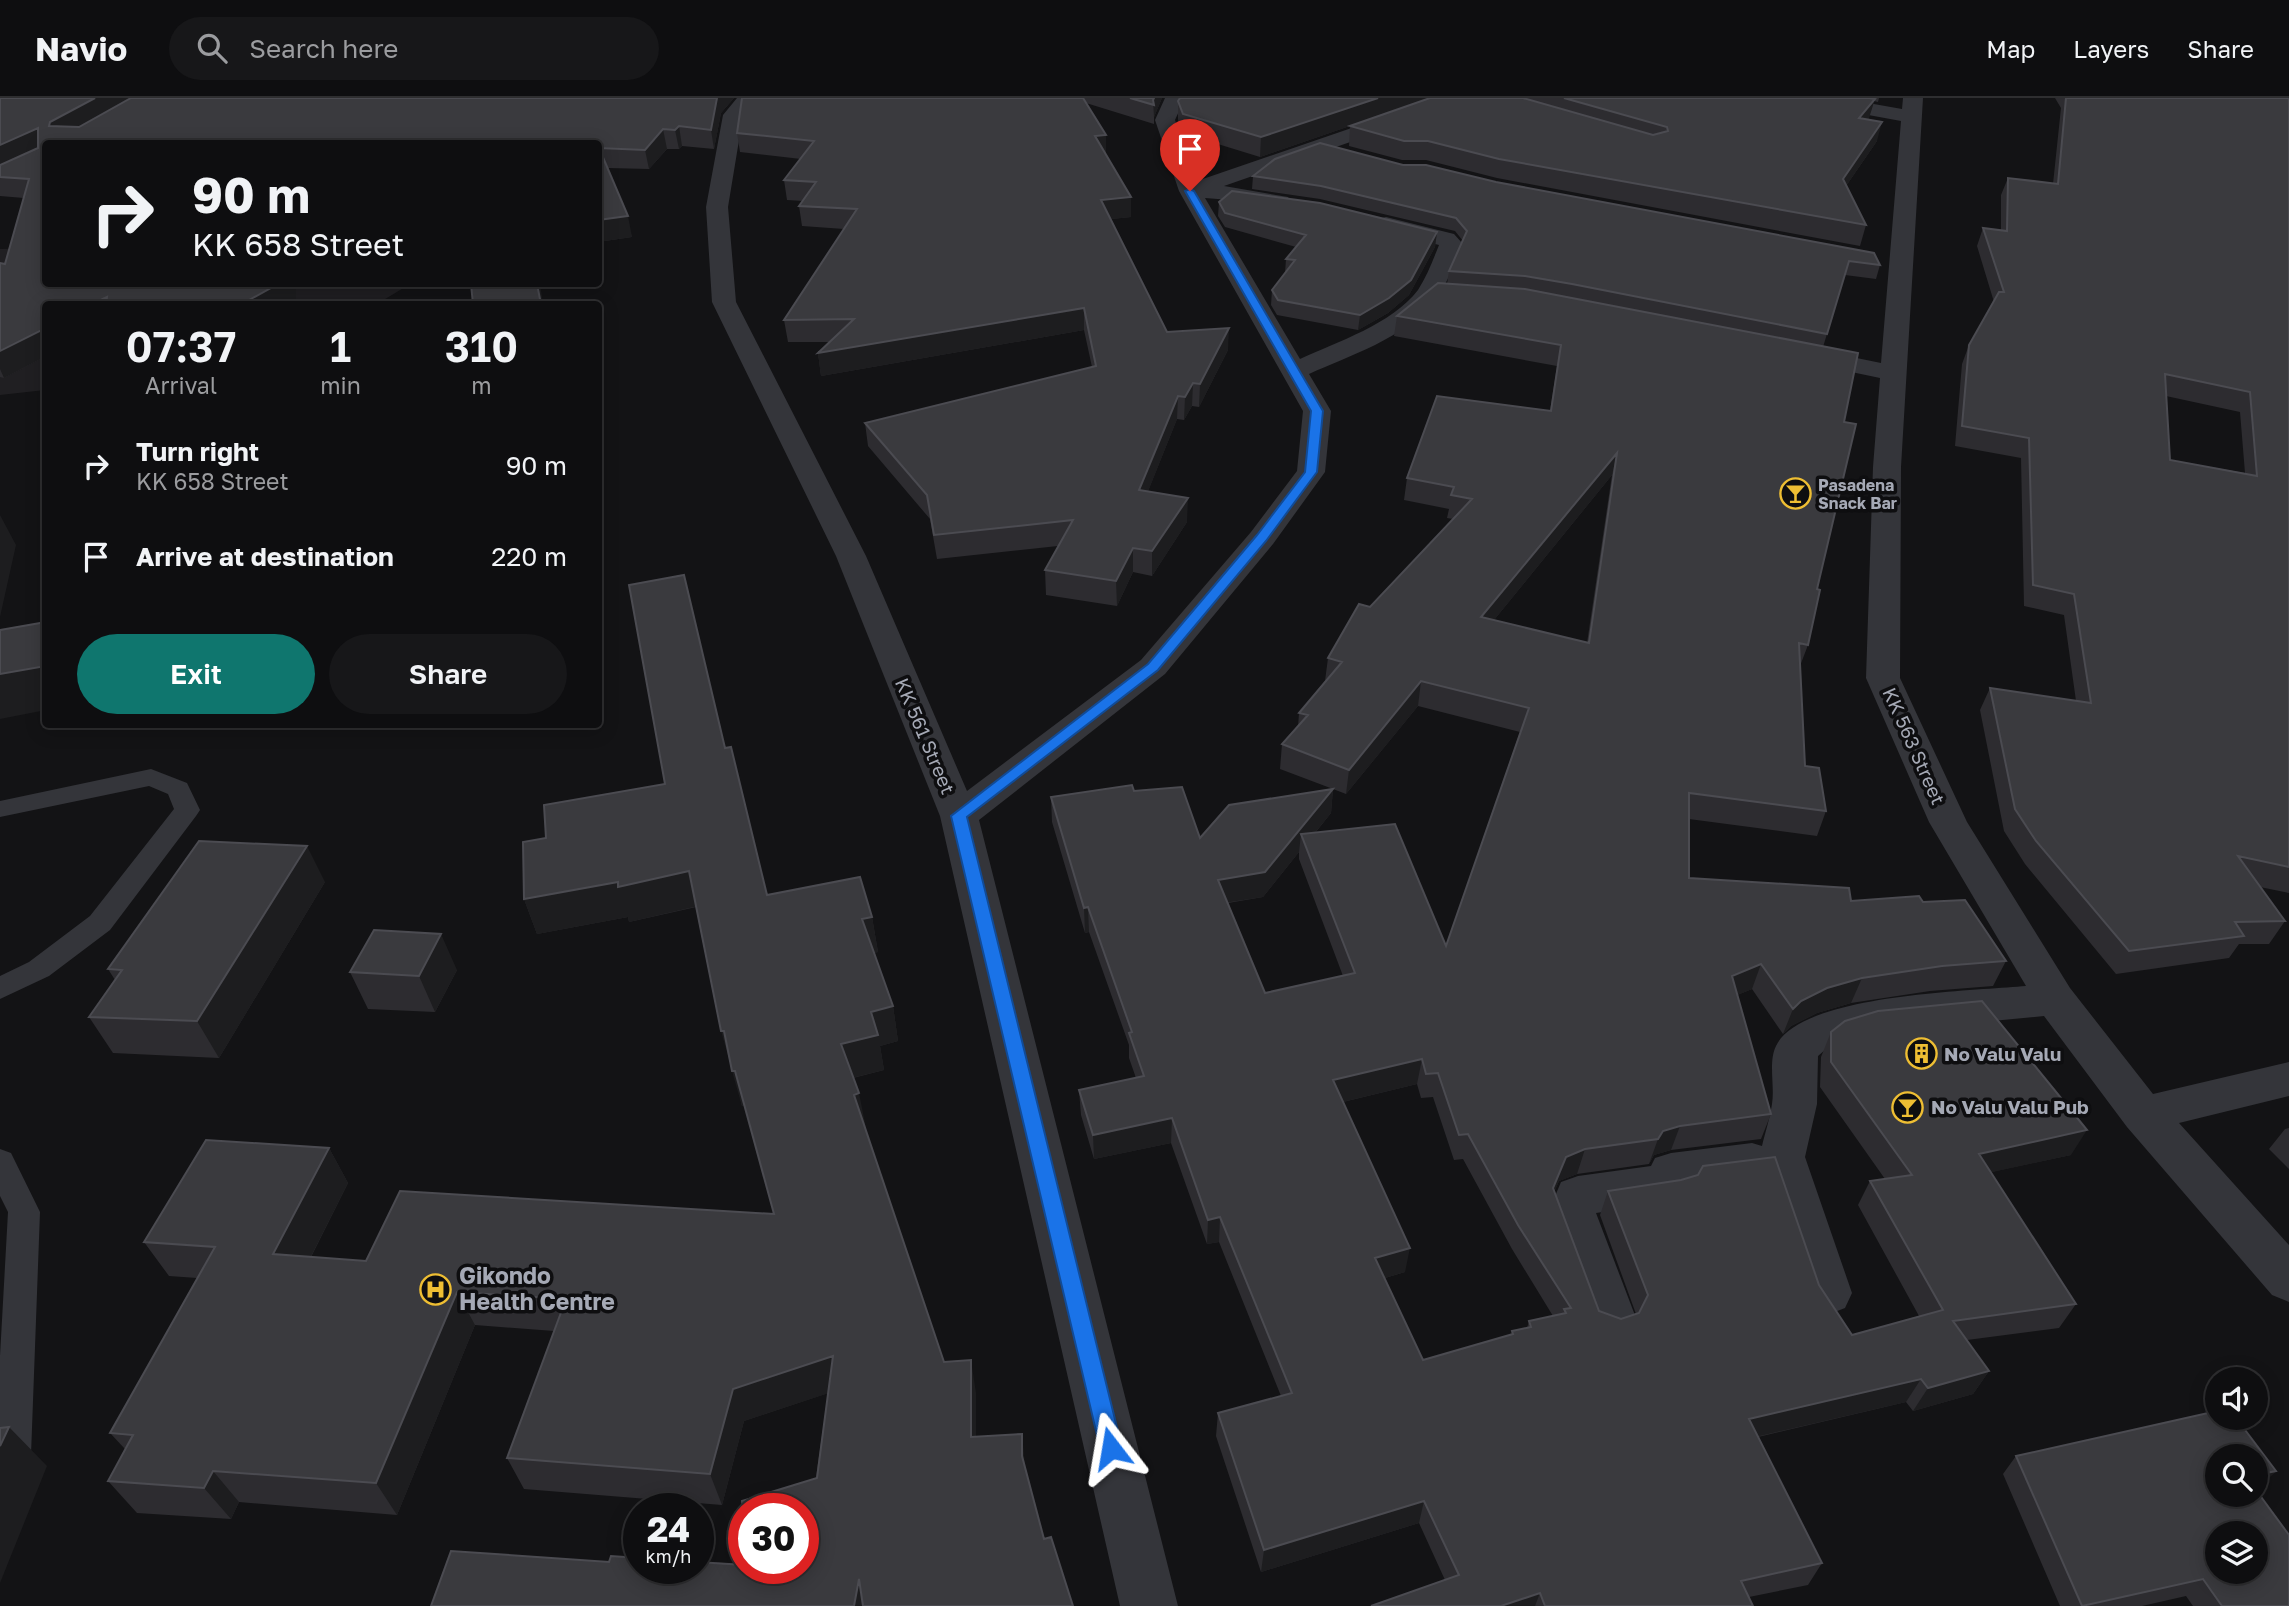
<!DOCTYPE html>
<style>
:root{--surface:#0e0e10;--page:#171719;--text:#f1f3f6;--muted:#9b9c9f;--line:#2e2e30;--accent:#0f766e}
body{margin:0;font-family:"Golos Text",sans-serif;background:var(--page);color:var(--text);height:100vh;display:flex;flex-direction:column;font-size:26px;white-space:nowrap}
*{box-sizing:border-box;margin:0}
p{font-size:23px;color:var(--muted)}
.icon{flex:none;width:38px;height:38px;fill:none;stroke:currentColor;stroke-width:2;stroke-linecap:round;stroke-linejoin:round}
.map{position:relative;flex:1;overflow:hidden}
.side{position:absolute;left:42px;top:203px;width:560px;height:427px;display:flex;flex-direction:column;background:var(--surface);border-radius:7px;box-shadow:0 4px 18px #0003,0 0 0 2px var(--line)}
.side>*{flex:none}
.top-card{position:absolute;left:42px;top:42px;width:560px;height:147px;border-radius:7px;box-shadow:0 4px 18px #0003,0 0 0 2px var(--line);background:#0e0e10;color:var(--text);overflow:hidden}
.controls{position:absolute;left:2205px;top:1269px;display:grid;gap:14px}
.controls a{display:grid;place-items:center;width:63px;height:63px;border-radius:50%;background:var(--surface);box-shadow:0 4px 18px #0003,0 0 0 2px var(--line);font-size:35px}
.speed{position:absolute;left:623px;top:1395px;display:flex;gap:14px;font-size:35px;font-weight:700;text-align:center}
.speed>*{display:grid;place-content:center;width:91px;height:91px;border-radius:50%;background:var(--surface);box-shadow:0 4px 18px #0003,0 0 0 2px var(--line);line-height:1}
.speed small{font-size:18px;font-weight:400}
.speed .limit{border:10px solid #d22;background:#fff;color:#111}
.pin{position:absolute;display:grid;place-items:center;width:60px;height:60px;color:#fff;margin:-72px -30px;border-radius:50% 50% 50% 0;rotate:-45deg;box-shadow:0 0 7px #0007}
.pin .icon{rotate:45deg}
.me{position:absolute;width:77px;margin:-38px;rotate:346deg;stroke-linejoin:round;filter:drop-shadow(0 0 5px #0008)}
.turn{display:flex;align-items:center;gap:24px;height:147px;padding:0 35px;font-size:32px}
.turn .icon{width:91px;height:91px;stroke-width:2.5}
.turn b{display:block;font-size:49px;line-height:60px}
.eta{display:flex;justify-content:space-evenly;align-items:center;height:119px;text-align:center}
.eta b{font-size:42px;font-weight:600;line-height:49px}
.action{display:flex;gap:14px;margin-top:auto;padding:14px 35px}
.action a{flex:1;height:80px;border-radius:42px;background:var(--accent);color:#fff;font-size:28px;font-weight:600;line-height:80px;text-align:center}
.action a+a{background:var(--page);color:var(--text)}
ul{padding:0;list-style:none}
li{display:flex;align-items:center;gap:21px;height:91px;padding:0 35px}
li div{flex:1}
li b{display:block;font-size:26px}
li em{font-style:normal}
header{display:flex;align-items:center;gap:42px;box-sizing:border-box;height:98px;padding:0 35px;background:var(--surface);border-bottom:2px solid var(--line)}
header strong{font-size:33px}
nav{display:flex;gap:38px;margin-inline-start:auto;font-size:24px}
.search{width:490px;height:63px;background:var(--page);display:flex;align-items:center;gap:18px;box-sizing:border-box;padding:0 24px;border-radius:38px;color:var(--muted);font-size:26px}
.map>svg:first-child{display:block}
.built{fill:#201f22}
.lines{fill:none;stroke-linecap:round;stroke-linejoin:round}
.lane{fill:#34353a;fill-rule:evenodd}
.street{fill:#34353a;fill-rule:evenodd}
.wall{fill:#2d2c30;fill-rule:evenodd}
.shaded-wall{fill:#1d1d1f}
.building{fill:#3a3a3e;stroke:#4b4b51;stroke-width:2;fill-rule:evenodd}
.route{fill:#1a73e8;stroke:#114b97;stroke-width:2}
.labels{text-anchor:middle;stroke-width:7;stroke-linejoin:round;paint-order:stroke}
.far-poi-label{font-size:16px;font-weight:bold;fill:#a5a9b5;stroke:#0e0e10;text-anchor:start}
.street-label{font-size:19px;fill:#a5a9b5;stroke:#0e0e10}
.poi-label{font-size:19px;font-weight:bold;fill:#a5a9b5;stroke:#0e0e10;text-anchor:start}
.near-poi-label{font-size:23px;font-weight:bold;fill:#a5a9b5;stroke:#0e0e10;text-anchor:start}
</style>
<header>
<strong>Navio</strong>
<div class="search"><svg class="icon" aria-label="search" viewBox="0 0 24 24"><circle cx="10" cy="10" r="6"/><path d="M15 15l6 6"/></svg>Search here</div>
<nav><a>Map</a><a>Layers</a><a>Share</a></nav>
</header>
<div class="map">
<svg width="2289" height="1508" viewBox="0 0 2289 1508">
<rect width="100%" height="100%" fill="#131315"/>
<path class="built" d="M45,150l1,36h364l-33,20h-331l-1,86 -45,5v-146z"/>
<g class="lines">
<path class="lane" d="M151,671l36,14 13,27 -4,6 -86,114 -61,46 -49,23v-23l29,-14 61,-46 84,-107 -6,-15 -19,-8 -149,31v-16z
M0,1051l11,4 29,59 -9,243 -5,12 -13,5 -13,-5v-111l8,-144 -8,-16z"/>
<path class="street" d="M737,0h21l-15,18 -15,91 8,95 130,254 101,235 174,-131 110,-128 46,-61 6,-60 -124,-220 -24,-71 10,-22h20l-10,22 22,61 242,-83h29l-3,4 -241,84 64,11 3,5 -3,5 -8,2 -37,-8 -38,-3 95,161c37,-17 92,-35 118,-69 9,-14 15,-30 21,-45l-61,-16 -3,-5 3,-5 8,-2 68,17 9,10c-9,21 -16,41 -30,59 -29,35 -84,53 -124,71l22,37 -6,61 -52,72 -108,130 -186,146 199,786h-58l-180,-790 -104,-260 -124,-254 -6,-95 17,-92z
M1778,0h62l62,11 1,-11h20l-22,369 -1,211 67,144 103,166 83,106 136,-32v34l-110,27 110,122v57l-17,-7 -145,-168 -83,-111 -178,17 -33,10 -15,13 -1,48 -12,53 47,136 -7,15 -18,7 -18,-7 -44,-131 -73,12 -4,8 -17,5 -75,11 40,105 -7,16 -18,6 -18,-6 -7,-16 -38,-105 13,-31 17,-6 73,-10 4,-8 16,-5 81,-10 10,3c3,-13 8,-28 10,-42 3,-18 -4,-42 4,-58 24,-52 196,-55 250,-60l-97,-164 -63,-144 7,-211 7,-89 -86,-18 -4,-5 4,-5 9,-3 78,16 20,-242 -87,-16 -26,-1z"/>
</g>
<path class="wall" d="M0,0h734l-13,15 -7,36 -32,-3 -3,3h-12l-18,20 -41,-1 24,69 -34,5v-98h-552v140h250v16l-250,4v52l-42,22 -4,-1v-114l5,1 19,-66 -24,-2z
M742,0h420l-8,19v7l-68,-21 45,114 -20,2 56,113 61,18 -29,57 -7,-1 -8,14 -7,-1 -29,72 39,31 -35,54 -19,-4 -16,34 -71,-11 -1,-25 13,-24 -121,13 -7,-40 -62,-73 -3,-23 227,-56 -8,-37 -263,46 -3,-23 12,-11h-42l-4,-22 60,-91 -42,-3 -3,-20 4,-5 -16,-1 -3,-20 17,-21 -61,-7 -3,-19z
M1180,0h699l-1,4 -4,-1 -6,19 9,21 -31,45 20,39 -6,21 -363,-68 -71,-18h-24l-53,-14 1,-20 52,-18 -142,49 -78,-24 -4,-13v-19z
M2055,0h234v795l-29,-6 25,34 -16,23h-30l-10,14 -113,16 -91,-110 -21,-33 -24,-121 10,-22 86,13 -12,-86 -40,-9 -3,-148 -66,-12 7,-82 7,-19 25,-43 -17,-56 6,-18 18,2v-35l7,-17 45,6 8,-76zM2166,298l74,16 5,61 -75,-13z
M1403,67l93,17 384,83 -4,14 -31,-4 -22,72 21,75 -36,223 -8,21 5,100 21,45 -9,25 -128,-17v59l162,23 72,1 83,59 -13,25 -63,5 -79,12 -34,10 -26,13 -8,8 -31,-45 -15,6 34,119 -10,25 -90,11 -17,5 -5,9 -72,10 -18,7 -5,11 45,119 22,8 15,-5 -36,-99 8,-24 211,94 33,50 67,-19 -61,-111 12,-24 15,-2 -65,-92 1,-30 10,-25 240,123 -80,17 85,132 -17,24 -92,12 22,31 -16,23 -60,17 -7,-9 -148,35 64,126 -14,22 -59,12 4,9h-382l74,-26 -26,-57 -158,49 -45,-136 2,-23 63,-17 -62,-154 -12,2 -36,-101 -77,16 -13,-44 -2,-25 57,-12 -7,-20v-13l-40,-113 -4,1 -33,-111 -1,-25 83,-6 66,47 133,-49 -53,-20 2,-25 16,-17 1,-14 26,-32 3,-23 42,-51 83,-88 -6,-1 2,-9 -45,-9 3,-22 143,-67 7,-45 -163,-30 3,-20 50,-32 2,-13 14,-30 -8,-10 -135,-32 -68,-10 1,-13zM1612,377l-25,168 -93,-23zM1418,608l102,26 -74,214 -131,-113 16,-20 2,-24 13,5zM1299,754v7l44,117 -78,17 -37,-90 35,-6zM1417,986l4,14 12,-1 21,63 9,-1 49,90 41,67 -24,5 -2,7 -15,3 -1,4 -88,25 -38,-82 20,-6 -62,-170z
M1219,104l218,30 -2,15 -26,48 -21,18 -30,17 -81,-15 -6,-10 1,-15 13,-17 1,-14 10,-12 -71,-20 -7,-11z
M725,650l42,147 105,22 6,35 -4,1 19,53 5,35 -18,5 4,24 -31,8 12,50 79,234 32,31v43l49,33 19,70 29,67 -464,-44 30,-4 164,10 25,-175 -84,28 -22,84 -198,-16 -17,-31 47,-127 -79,-6 -78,190 -158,-13 -8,17 -94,-6 -29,-32 17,-32 -15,-16 87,-155 -28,-2 -25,-34 185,-94 19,35 -37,74 55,4 408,-47 -29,-109 -3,1 -46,-199 -67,15 -1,-5 -91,17 -13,-35 22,-61 119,-54z
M325,784l-106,176 -106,-5 -24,-36 26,-37 -7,-11z
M457,872l-22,42 -67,-3 -18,-37z
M2289,1030v41l-20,-20 16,-20z
M2217,1313v7h19l40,53 -18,17 -2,1v-33h-39v38h39v-4l33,45v71h-96l-7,-10 -44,10h-82l-57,-132 13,-18zM2217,1435h39v39h-39z"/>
<path class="shaded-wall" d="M95,0h41l-77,44 -10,-16 1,-4z
M717,0h17l-13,15 -7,36 -3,-19z
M1154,0h8l-8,19 -1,-17z
M1378,0h53l-171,59 1,-20z
M1875,1l-6,19 -16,19 6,-19z
M1882,24l-5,19 -40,58 6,-20z
M679,28l3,20 -3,3 -4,-19z
M38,30l8,17 -46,24v-24z
M663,31l4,20 -18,20 -4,-19z
M1106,37v20l-11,-19z
M1131,99v20l-29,3 -1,-20z
M628,118l4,21 -34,5v-22z
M1437,134l-2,15 -26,48 -21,18 -30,17 2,-15z
M278,186h18v16l-9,4h-45z
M537,186h3l3,20h-2z
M107,199l3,7h-18z
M1084,210v22l-263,46 -3,-23z
M46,230v28l-42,22 -4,-9v-18z
M1229,230l-1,22 -29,57 1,-23z
M1193,285l-1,23 -8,14 1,-23z
M1178,298l-1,23 -38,95v-24z
M1617,355l-5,22 -135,166 4,-24z
M1188,400l-1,24 -35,54v-25z
M0,417l16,30 -16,72z
M1133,450v24l-16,34 -1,-25z
M46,568v44l-46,9v-45z
M1421,583l-3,25 -72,88 3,-24z
M1333,691l-2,24 -26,32 -4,-11 -2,18 -36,45 -46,7 1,-24z
M307,748l18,36 -106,176 -22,-37z
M689,773l9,35 -69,16 -1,-5 -91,17 -13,-35 94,-17z
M1088,809l1,25 -4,1 -1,-25z
M872,819l6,35 -10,2 -6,-35z
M441,836l16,36 -22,42 -16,-36z
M1761,866l-9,25 -29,12 9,-25z
M1862,880l-11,25 -34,10 -26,13 -8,8 10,-25 8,-8 26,-13z
M893,908l5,35 -18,5 4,24 -36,9 -7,-35 30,-32z
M721,933h3l7,35z
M1422,961l-5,25 -87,21 3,-25z
M732,973h3l10,34 -3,1z
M859,995l7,35 -6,2 -6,-35z
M1172,1020l-1,25 -77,16 -1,-24z
M1680,1028l-9,24 -17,5 -5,9 9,-25 5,-8z
M2087,1032l-16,25 -106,23 14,-24z
M329,1050l19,35 -53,105 -22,-34z
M1585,1051l-8,25 -18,7 -13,31 7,-24 13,-31z
M1220,1119l-1,25 -12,2 1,-24z
M1410,1150l-5,24 -34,10 4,-24z
M457,1194l18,33 -78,190 -21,-32z
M833,1258l8,33 -97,32 -22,84 -12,-31 23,-85z
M971,1262l5,33v75l-5,-31z
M1989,1273l-16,23 -60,17 15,-23z
M1921,1281l-15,23 -168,39 11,-22z
M9,1329l38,39 -47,117v-137z
M1022,1336l3,32v21l-3,-31z
M213,1373l26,31 -8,17 -27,-31z
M2276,1373l-18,17 -2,1v-14z
M1424,1403l-5,22 -158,49 3,-22z
M859,1481l7,27h-12z
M1540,1495l-5,13h-34z"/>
<path class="building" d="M0,0h95l-45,24 -1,4 30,1 52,-29h586l-6,32 -32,-4 -4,4 -12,-1 -18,21 -46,-2 29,68 -30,4v-76h-552v140h232l-36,20h-136l1,-7 -15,7h-46v24l-46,23v-88l5,1 24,-85 -29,-2v-12l38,-17v-20l-38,17z
M742,0h341l23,37 -11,1 36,61 -30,3 66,132 62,-4 -29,56 -7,-1 -8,14 -7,-1 -39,94 49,8 -36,53 -19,-3 -17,33 -71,-11 28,-50 -139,15 -7,-40 -62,-72 231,-57 -12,-58 -266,45 36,-34 -70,1 73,-111 -58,-3 17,-24 -32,-2 30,-39 -77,-8z
M1130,0h24l-1,2 1,5z
M1180,0h198l-117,39 -78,-23 -5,-13z
M1430,0h93l130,37 15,-4 -1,-4 -103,-29h305l6,1 -16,19 23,4 -39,57 23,46 -367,-66 -71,-18h-24l-54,-15z
M2066,0h223v769l-51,-11 47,65 -50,1 9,14 -115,15 -93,-110 -21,-32 -25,-121 101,15 -17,-109 -41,-9 -4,-147 -67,-12 7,-81 30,-53h5l-21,-64 24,3 1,-53 50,6zM2165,276l85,18 7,84 -87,-16z
M1320,45l83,22h23l70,17 378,71 6,12 -31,-4 -22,73 -255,-50 -47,-8 -76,-5 18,-40 -11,-13 -135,-32 -68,-10 22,-17z
M1232,93l88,12 117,29 -26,48 -22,18 -29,17 -82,-15 -6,-10 23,-30 -9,-1 20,-24 -81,-22 -6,-11z
M1438,185l87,6 333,64 -14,69 12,2 -39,165 3,1 -12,55 -9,-2 6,123 14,2 7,43 -137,-18v85l160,10 2,13 68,-5 4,6 42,-2 41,61 -64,5 -80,12 -35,10 -26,13 -8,8 -32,-45 -29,12 39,138 -91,12 -17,5 -5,8 -73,10 -19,8 -13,31 46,123 22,8 18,-6 9,-18 -40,-104 73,-11 17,-5 5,-9 72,-9 44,128 33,50 91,-25 -73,-129 42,-6 -81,-113v-30l14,-11 33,-10 104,-10 105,129 -108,24 97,150 -123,17 36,50 -61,17 -7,-9 -172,40 73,144 -81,18 12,25h-208l-5,-13 -39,13h-130l88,-31 -35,-74 -160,49 -46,-137 74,-20 -72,-176 -12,3 -36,-102 -79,17 -14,-45 65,-14 -15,-43 3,-1 -44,-125 -4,1 -33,-111 81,-12 2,6 48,-4 18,51 29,-33 104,-16 -68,83 -47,8 47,113 90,-20 -54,-139 94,-10 51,122 83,-238 -108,-27 -72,89 -67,-26 26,-29 -9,-2 43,-51 -14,-4 31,-54 11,3 102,-108 -21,-4 3,-8 -47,-9 30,-82 114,15 10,-66 -164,-29zM1617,355l-28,190 -108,-26zM1422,961l4,15 12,-1 21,62 9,-1 50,91 53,83 -7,1 2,4 -37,8 2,6 -19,4 1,3 -90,26 -48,-102 35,-10 -77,-168z
M471,186h66l4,20h-68z
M684,477l41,173 6,-1 36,148 93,-18 12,40 -10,2 31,87 -22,6 7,23 -37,9 18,49 -5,2 90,267 27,-2v77l51,-3v22l22,83 7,-2 22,69h-210l-4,-27 -5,27h-423l20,-55 158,11 2,-6 28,2v10h59v-6l46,3v3h59v-60h-59v11l-2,-18 75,-23 16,-122 -100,33 -23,85 -203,-16 59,-159 -109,-7 -81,191 -163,-12 -9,17 -96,-7 25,-46 -23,-2 105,-186 -71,-5 62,-102 123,8 -56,106 93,7 34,-70 374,23 -39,-143h-3l-8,-40h-3l-32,-160 -71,16v-5l-94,17 -1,-57 23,-4 -2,-33 121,-21 -36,-199z
M46,524v44l-46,8v-44z
M199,743l108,5 -110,175 -108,-4 33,-47 -14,-1z
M374,832l67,4 -22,42 -69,-4z
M2217,1313v7h19l40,53 -20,4v-19h-39v38h39v-4l33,45v71h-67l-19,-27 -121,27 -66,-150zM2217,1435h39v39h-39z
M9,1329l-9,19v-18z"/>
<path class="route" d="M1190,91l4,2 129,220 -6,61 -51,69 -108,129 -191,147 155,631 -3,7 -8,3 -8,-3 -3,-7 -149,-632 197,-152 109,-129 48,-63 6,-61 -126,-220z"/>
<defs>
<symbol id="bar-ring" viewBox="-11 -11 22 22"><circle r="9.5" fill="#0e0e10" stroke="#eebe33" stroke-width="1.5"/><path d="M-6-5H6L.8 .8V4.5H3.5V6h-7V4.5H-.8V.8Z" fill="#eebe33"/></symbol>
<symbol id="building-ring" viewBox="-11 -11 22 22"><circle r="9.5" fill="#0e0e10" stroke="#eebe33" stroke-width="1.5"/><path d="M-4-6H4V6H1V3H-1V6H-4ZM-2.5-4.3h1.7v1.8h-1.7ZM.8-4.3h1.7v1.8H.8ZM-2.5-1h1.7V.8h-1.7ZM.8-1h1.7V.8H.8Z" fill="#eebe33"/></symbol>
<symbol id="hospital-ring" viewBox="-11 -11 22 22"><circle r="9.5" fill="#0e0e10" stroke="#eebe33" stroke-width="1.5"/><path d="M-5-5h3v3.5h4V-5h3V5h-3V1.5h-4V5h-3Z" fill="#eebe33"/></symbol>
</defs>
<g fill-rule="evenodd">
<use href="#bar-ring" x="1778" y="378" width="35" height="35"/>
<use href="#building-ring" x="1904" y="938" width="35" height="35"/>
<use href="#bar-ring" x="1890" y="992" width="35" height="35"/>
<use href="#hospital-ring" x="418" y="1174" width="35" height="35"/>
</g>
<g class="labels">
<g class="far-poi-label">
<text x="1818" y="393">Pasadena<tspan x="1818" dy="18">Snack Bar</tspan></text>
</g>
<g class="street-label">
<text transform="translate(925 638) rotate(67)" y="7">KK 561 Street</text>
<text transform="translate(1914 648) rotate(66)" y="7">KK 563 Street</text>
</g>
<g class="poi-label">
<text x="1944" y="963">No Valu Valu</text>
<text x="1931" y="1016">No Valu Valu Pub</text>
</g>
<g class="near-poi-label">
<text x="459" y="1186">Gikondo<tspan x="459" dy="26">Health Centre</tspan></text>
</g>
</g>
</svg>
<div class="controls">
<a><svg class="icon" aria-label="sound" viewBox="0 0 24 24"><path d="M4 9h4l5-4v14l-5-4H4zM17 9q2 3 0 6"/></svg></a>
<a><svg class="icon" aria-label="search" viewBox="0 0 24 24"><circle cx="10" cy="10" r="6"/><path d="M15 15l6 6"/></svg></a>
<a><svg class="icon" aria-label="layers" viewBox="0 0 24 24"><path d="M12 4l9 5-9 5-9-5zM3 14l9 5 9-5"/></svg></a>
</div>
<div class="speed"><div>24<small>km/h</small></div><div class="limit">30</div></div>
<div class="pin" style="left:1190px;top:93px;background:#d93025"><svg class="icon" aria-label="arrive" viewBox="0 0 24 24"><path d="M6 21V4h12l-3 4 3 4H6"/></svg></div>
<svg class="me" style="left:1111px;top:1350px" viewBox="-20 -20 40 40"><path d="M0-17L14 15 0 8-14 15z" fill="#1a73e8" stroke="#fff" stroke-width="4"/></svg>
<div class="top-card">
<div class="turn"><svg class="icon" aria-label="right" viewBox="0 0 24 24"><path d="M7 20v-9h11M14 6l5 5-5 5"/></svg><div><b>90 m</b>KK 658 Street</div></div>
</div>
<section class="side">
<div class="eta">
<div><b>07:37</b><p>Arrival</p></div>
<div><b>1</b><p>min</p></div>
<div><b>310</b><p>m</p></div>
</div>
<ul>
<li><svg class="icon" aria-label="right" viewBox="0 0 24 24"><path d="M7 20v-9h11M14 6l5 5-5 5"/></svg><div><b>Turn right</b><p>KK 658 Street</p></div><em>90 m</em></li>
<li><svg class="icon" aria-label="arrive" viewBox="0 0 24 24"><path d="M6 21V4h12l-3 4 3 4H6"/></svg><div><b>Arrive at destination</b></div><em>220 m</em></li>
</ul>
<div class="action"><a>Exit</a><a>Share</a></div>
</section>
</div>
